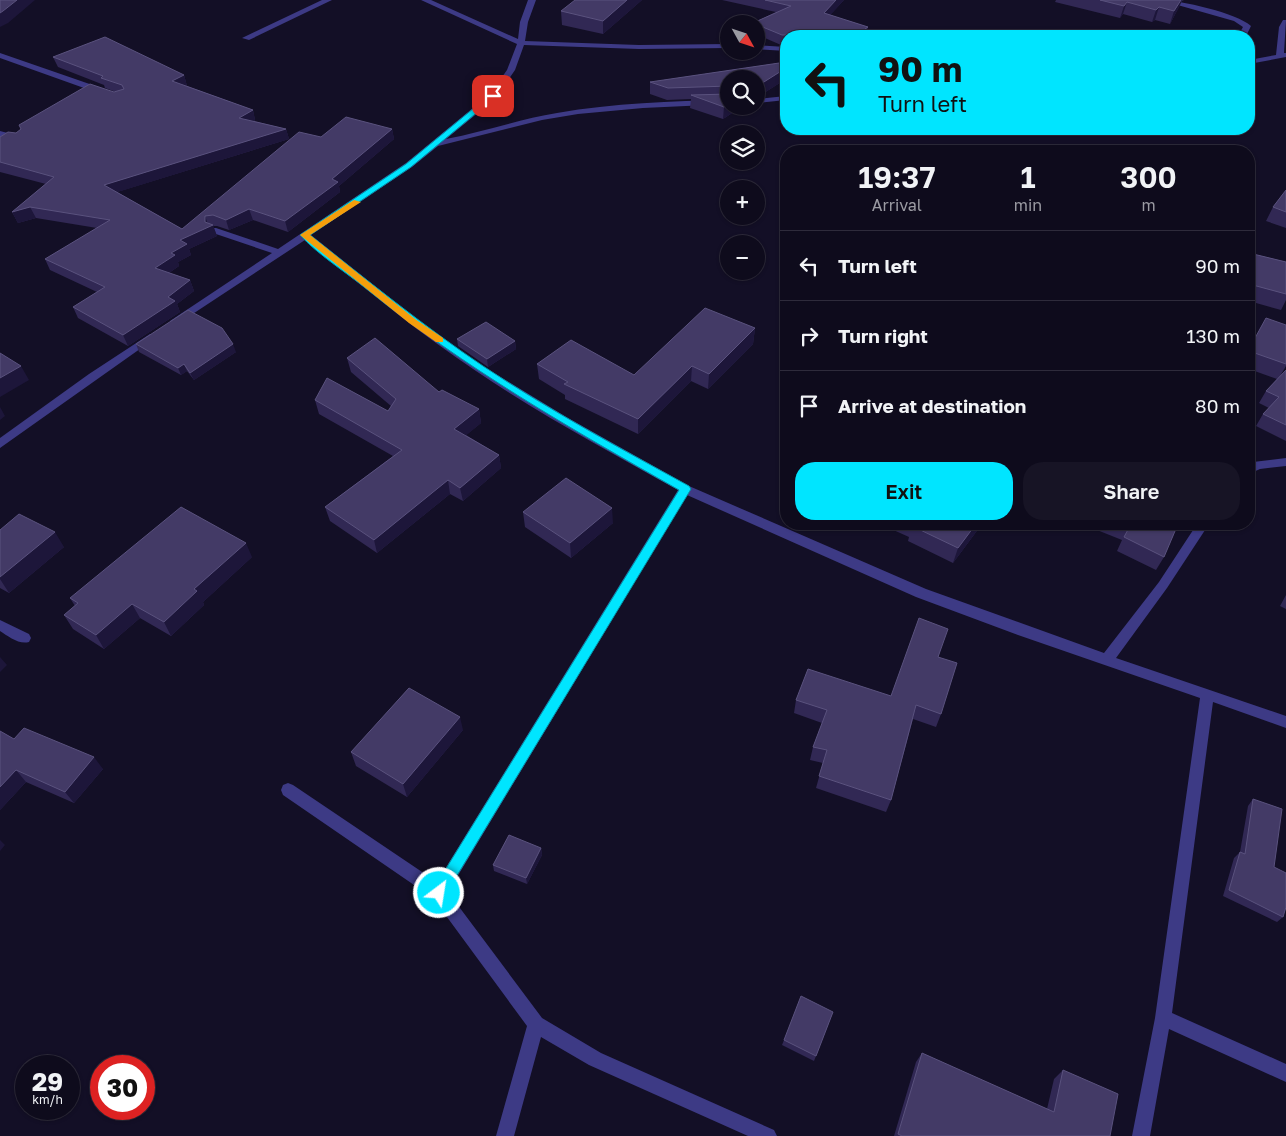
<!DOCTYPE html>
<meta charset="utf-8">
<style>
:root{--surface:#0e0b1c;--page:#171425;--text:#f1f3f6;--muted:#9b9ba3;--line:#2e2b3b;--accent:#00e5ff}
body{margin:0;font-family:"Golos Text",sans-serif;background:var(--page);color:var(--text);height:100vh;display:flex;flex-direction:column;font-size:19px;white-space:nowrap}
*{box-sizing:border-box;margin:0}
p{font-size:16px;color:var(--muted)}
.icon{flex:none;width:28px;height:28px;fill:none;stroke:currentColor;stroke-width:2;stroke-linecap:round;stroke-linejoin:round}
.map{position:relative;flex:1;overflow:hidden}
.panel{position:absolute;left:780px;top:145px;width:475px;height:385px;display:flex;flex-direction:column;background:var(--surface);border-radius:20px;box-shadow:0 1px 4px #0004,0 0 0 1px var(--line)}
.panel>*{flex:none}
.top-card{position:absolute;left:780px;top:30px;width:475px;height:105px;border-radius:20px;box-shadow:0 1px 4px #0004,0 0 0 1px var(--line);background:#00e5ff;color:#111;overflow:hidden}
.needle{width:32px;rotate:130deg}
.fabs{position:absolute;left:720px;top:15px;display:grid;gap:10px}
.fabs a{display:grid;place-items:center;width:45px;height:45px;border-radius:50%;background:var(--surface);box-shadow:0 1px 4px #0004,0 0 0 1px var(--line);font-size:25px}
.speed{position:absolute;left:15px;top:1055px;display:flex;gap:10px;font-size:25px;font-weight:700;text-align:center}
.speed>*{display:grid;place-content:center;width:65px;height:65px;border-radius:50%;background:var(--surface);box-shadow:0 1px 4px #0004,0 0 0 1px var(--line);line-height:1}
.speed small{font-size:12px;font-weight:400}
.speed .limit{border:8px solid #d22;background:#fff;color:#111}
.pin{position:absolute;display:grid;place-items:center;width:42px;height:42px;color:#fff;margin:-21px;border-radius:10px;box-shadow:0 2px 8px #0006}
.me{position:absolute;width:55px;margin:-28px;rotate:31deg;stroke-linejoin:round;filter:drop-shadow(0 0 4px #0008)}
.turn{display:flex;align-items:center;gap:18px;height:105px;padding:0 15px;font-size:22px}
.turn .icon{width:65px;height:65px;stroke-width:2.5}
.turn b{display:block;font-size:35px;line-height:42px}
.eta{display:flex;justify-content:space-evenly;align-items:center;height:85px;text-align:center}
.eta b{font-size:30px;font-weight:600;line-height:35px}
.primary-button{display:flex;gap:10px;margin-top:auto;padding:10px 15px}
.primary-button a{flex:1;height:58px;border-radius:20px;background:var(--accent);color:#111;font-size:20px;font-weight:600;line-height:58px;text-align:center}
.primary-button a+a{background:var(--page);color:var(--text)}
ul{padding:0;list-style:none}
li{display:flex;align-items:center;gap:15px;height:70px;padding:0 15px;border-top:1px solid var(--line)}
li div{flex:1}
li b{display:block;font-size:19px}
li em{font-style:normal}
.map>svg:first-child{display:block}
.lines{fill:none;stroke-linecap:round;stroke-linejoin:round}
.minor{fill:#3d3a85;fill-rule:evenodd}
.wall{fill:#312854}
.shaded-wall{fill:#1d163a}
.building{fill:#433a66;stroke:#5a527e}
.route{fill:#00e5ff;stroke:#0095a6}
.slow{fill:#f59e0b}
</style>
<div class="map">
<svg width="1286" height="1136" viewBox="0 0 1286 1136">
<rect width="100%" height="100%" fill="#130f26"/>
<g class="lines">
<path class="minor" d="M322,0h10l-83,40 -7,-2z
M421,0h10l87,39 2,-17 8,-22h8l-8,22 -3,19 114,4 90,-1v4l-90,1 -115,-4 -9,25 -19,28 -50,41c37,-7 74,-20 111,-26 57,-10 114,-12 172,-13v4l-86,4 -65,6 -36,6 -104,26 -26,21 -101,68 105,84 68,48 84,51 121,68 237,103 178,64 55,-71 38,-58h12l-42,64 -51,70 170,58v12l-73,-26 -41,311 114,51v18l-117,-53 -19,107h-18l23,-118 45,-320 -182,-63 -102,-38 -229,-102 -239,397 94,126 59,35 173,77 3,6h-29l-159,-71 -48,-28 -27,99h-18l31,-110 -94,-128 -150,-103 -2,-5 2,-5 5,-2 5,2 144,97 241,-392c-68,-38 -137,-75 -202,-119 -60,-40 -115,-86 -171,-131l-126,83 -4,1 -5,-3 102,-68 -62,-21v-4h6l62,21 128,-86 84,-69 17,-24 10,-26z
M1160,0c20,0 77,13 91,26l-5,10h-8l5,-9 -9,-6z
M1283,20h3l-2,33h2v4l-37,7v-4l27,-5 3,-28z
M756,45l30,2v4l-30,-2z
M0,53l104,36 1,2 -7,2 -98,-35z
M786,96v4l-30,3v-4z
M0,131l23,6 1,2 -4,3 -20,-5z
M150,334l4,1 1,2 -1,2 -154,109v-10l89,-64z
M1286,458v8l-26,3 -11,5v-9l4,-3z
M0,620l29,14 2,4 -2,4c-10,3 -21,-6 -29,-11z"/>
</g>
<path class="wall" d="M642,0l-39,34 -41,-9 -1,-14z
M722,0h122l-14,15 38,12 -1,3 7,6h-88v9h-5l-25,-11v-10h-3v-1l23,-11z
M1056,0h128l-2,1 -3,6 -9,17 -15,-4 -3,2 -29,-8 -3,4 -65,-16z
M53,57l131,18 3,11 66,24 2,10 -1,1 32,8 3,10 -172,53 65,37 139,-92 71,-8 2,10 -55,47 1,6 -52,40 -35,-12 -24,10 -12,-4h-4l4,10 -28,13 2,6 -13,7 1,4 -10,7 21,7 4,11 -17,13 3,8 -52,34 -50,-28 -5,-11 24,-15 -47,-22 -5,-11 52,-31 -61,-10 -18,5 -6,-11 34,-28 -46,-12v-35l16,-4 100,-41 -11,-4 -1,-3 -46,-18z
M786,62v17l-30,19v-19h-27v27h14l-20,13 -33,-11 1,-9 -24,1 -17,-6v-12z
M1286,190v38l-20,-7 7,-14z
M1249,253l37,9v38l-5,10 -32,-9z
M1286,325v41l-6,10 6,-6v71l-30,-15 7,-12 6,-6 -10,-5 7,-12 11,-12 -28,-10v-20z
M755,328l-2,16 -45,45 -17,-8 -53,53 -73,-35v-4l-26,-16 -2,-15 97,11z
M457,339l58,2 1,8 -28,18 -30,-21z
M136,344l100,8 -42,28 -7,-9 -6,4 -42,-23z
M347,358l92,34 40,17 2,14 -15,12 33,20 2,13 -38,33 -13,-7 -73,59 -47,-32 -5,-14 68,-51 -74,-42 -4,-14 73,11 3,-5 -40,-34z
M523,512l90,11 -42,35 -46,-31z
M880,524h102l-29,39 -45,-22 1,-4z
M1087,524h91l-14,33 -8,13 -39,-19 5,-11 -35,-14z
M0,530l64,17 -55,46 -9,-5z
M252,557l-49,45 1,3 -33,31 -31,-18 -36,31 -31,-20 -9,-14 11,-9 -5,-8z
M1286,595v14l-6,-3z
M938,657l3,57 -5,13 -23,-8 -22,81 -5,12 -70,-24 7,-25 -13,-3 3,-13 9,-24 -28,-10 2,-13 95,-4z
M463,730l-56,67 -51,-31 -5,-14z
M14,739l89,30 -29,34 -48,-21 -26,28z
M1253,799l21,68 9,50 -6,5 -54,-26 11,-38 6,-6 8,-46z
M541,848l1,7 -15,29 -33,-13 -1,-6z
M833,1012l-19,49 -32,-16 2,-5z
M922,1053l125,56 7,-30 9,-9 47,66h-216l22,-74z"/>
<path class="shaded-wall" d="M17,0h18l-27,23 -8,4v-14z
M627,0h15l-39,34v-13z
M836,0h8l-21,23 1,-10z
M1181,0h1l-3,7 -9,17 4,-13z
M1127,2l-4,12 -3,4 4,-12z
M1159,7l-4,13 -3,2 4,-12z
M786,68v11l-30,19v-11z
M184,75l3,11 -11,5 -4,-10z
M729,104v2h14l-20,13 1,-12z
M253,110l2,10 -13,8 -3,-10z
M286,129l3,10 -181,56 -4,-10z
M392,129l2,10 -55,47 1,6 -52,40 -3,-11 47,-42z
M30,207l6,11 -18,5 -6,-11z
M249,209l4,11 -24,10 -3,-10z
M205,216l4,11 4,-2 4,11 -28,13 2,6 -13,7 1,4 -19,13 -5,-11 16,-15 9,-13 25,-18z
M190,280l4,11 -17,13 3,8 -52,34 -5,-11 45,-38z
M755,328l-2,16 -45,45 1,-15z
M515,341l1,8 -28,18 -1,-8z
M233,344l3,8 -42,28 -4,-7z
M184,364l3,7 -6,4 -3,-7z
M21,366l8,14 -29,17v-19z
M692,366l-1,15 -53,53v-15z
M0,407l5,9 -5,4z
M479,409l2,14 -24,20 -3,-14z
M499,455l2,13 -38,33 -3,-13z
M448,480l2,14 -73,59 -3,-13z
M612,508l1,15 -42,35 -1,-15z
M976,524h6l-29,39 5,-15z
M55,532l9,15 -55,46 -9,-14v-2z
M246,543l6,14 -49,45 1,3 -33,31 -7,-14 30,-33z
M132,604l8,14 -36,31 -8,-14z
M0,657l7,8 -7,7z
M460,717l3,13 -56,67 -4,-13z
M94,757l9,12 -29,34 -9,-11z
M16,770l10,12 -26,28v-23z
M0,840l5,5 -5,6z
M541,848l1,7 -15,29 -1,-6z"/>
<path class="building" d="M0,0h17l-14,11 -3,2z
M575,0h52l-24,21 -42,-10z
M765,0h71l-12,13 44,14 -3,2 9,3v4h-86l-1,-1h-5l-29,-12 38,-17z
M1100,0h81l-7,11 -15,-4 -3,3 -29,-8 -3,4z
M105,37l79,38 -12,6 81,29 -14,8 47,11 -182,56 78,44 117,-97 22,5 25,-20 46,12 -60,50 6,3 -53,39 -36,-12 -23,11 -13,-5 -8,1v6l8,3 -33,15 7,4 -16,9 4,2 -20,13 35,12 -22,17 7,4 -52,34 -50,-28 32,-20 -60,-28 65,-39 -80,-13 -18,5 42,-35 -54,-15v-25l8,-5 8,1 5,-4 -2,-4 71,-41 24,8 10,-3 -2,-4 -21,-7 2,-2 -50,-19z
M786,62v6l-30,19v-8h-27v7l-61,2 -18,-6z
M729,94v10l-5,3 -33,-12z
M1182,149l8,2h-10z
M1286,190v22l-13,-5z
M1249,253l37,9v32l-37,-10z
M705,308l50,20 -46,46 -17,-8 -54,53 -74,-35 4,-2 -31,-18 34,-24 63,35z
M188,310l34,18 11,16 -43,29 -6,-9 -6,4 -42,-24z
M1266,318l20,7v39l-37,-13v-2z
M486,322l29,19 -28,18 -30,-20z
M375,338l64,54 3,-2 37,19 -25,20 45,26 -39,33 -12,-8 -74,60 -49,-33 77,-57 -87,-50 12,-22 61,33 8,-12 -49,-41z
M0,353l21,13 -21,12z
M1286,370v55l-23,-11 16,-17 -13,-6z
M566,478l46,30 -42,35 -47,-31z
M181,507l65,36 -52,46 3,2 -33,31 -32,-18 -36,31 -32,-20 14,-12 -8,-5z
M19,514l36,18 -55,45v-47z
M914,524h62l-18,24 -46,-22z
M1124,524h54l-14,33 -40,-20 6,-11z
M919,618l29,11 -10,28 19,6 -16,51 -25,-9 -25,95 -72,-24 8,-26 -14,-3 14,-37 -31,-10 12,-31 83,27z
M409,688l51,29 -57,67 -52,-32z
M24,728l70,29 -29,35 -49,-22 -16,17v-56l14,8z
M1253,799l29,10 -8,58 12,6v34l-3,10 -54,-27 11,-38 5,2z
M509,835l32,13 -15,30 -33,-13z
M801,996l32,16 -17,44 -32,-16z
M922,1053l132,59 9,-42 55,24 -8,42h-208l-4,-2z"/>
<path class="route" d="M491,94l6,2 -86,71 -101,68c57,45 112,90 173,131 66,44 137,82 206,120l2,3 -247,408 -5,2 -5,-2 -2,-4 2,-5 245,-398c-108,-61 -214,-122 -311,-200 -21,-17 -51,-36 -68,-55l106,-71z"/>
<path class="slow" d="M354,200l7,2 -51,33 105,84 28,19v4h-7l-27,-19 -109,-88z"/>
</svg>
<div class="fabs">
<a><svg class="needle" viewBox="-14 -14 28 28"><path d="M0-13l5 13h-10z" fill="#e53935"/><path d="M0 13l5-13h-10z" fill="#9b9ba3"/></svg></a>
<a><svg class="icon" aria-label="search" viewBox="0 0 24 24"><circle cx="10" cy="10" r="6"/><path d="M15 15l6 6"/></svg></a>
<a><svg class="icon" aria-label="layers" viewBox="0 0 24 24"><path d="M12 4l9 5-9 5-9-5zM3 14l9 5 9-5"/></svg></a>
<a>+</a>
<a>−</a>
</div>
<div class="speed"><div>29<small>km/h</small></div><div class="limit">30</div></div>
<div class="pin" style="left:493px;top:96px;background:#d93025"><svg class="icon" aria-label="arrive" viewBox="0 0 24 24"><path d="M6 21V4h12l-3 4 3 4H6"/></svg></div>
<svg class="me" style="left:439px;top:893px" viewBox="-20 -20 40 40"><circle r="17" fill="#00e5ff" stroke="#fff" stroke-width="3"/><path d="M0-11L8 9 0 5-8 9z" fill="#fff"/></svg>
<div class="top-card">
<div class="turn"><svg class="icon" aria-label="left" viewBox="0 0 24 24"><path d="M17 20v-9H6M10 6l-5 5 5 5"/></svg><div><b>90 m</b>Turn left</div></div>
</div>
<section class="panel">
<div class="eta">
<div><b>19:37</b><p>Arrival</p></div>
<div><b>1</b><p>min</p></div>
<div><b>300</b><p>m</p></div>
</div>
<ul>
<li><svg class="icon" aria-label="left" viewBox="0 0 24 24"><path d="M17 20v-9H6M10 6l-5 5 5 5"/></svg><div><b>Turn left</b></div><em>90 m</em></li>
<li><svg class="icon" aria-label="right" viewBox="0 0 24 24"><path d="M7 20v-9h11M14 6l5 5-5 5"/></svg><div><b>Turn right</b></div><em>130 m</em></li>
<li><svg class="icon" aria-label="arrive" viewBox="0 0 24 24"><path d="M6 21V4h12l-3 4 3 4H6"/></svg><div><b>Arrive at destination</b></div><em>80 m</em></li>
</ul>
<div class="primary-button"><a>Exit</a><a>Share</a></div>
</section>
</div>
